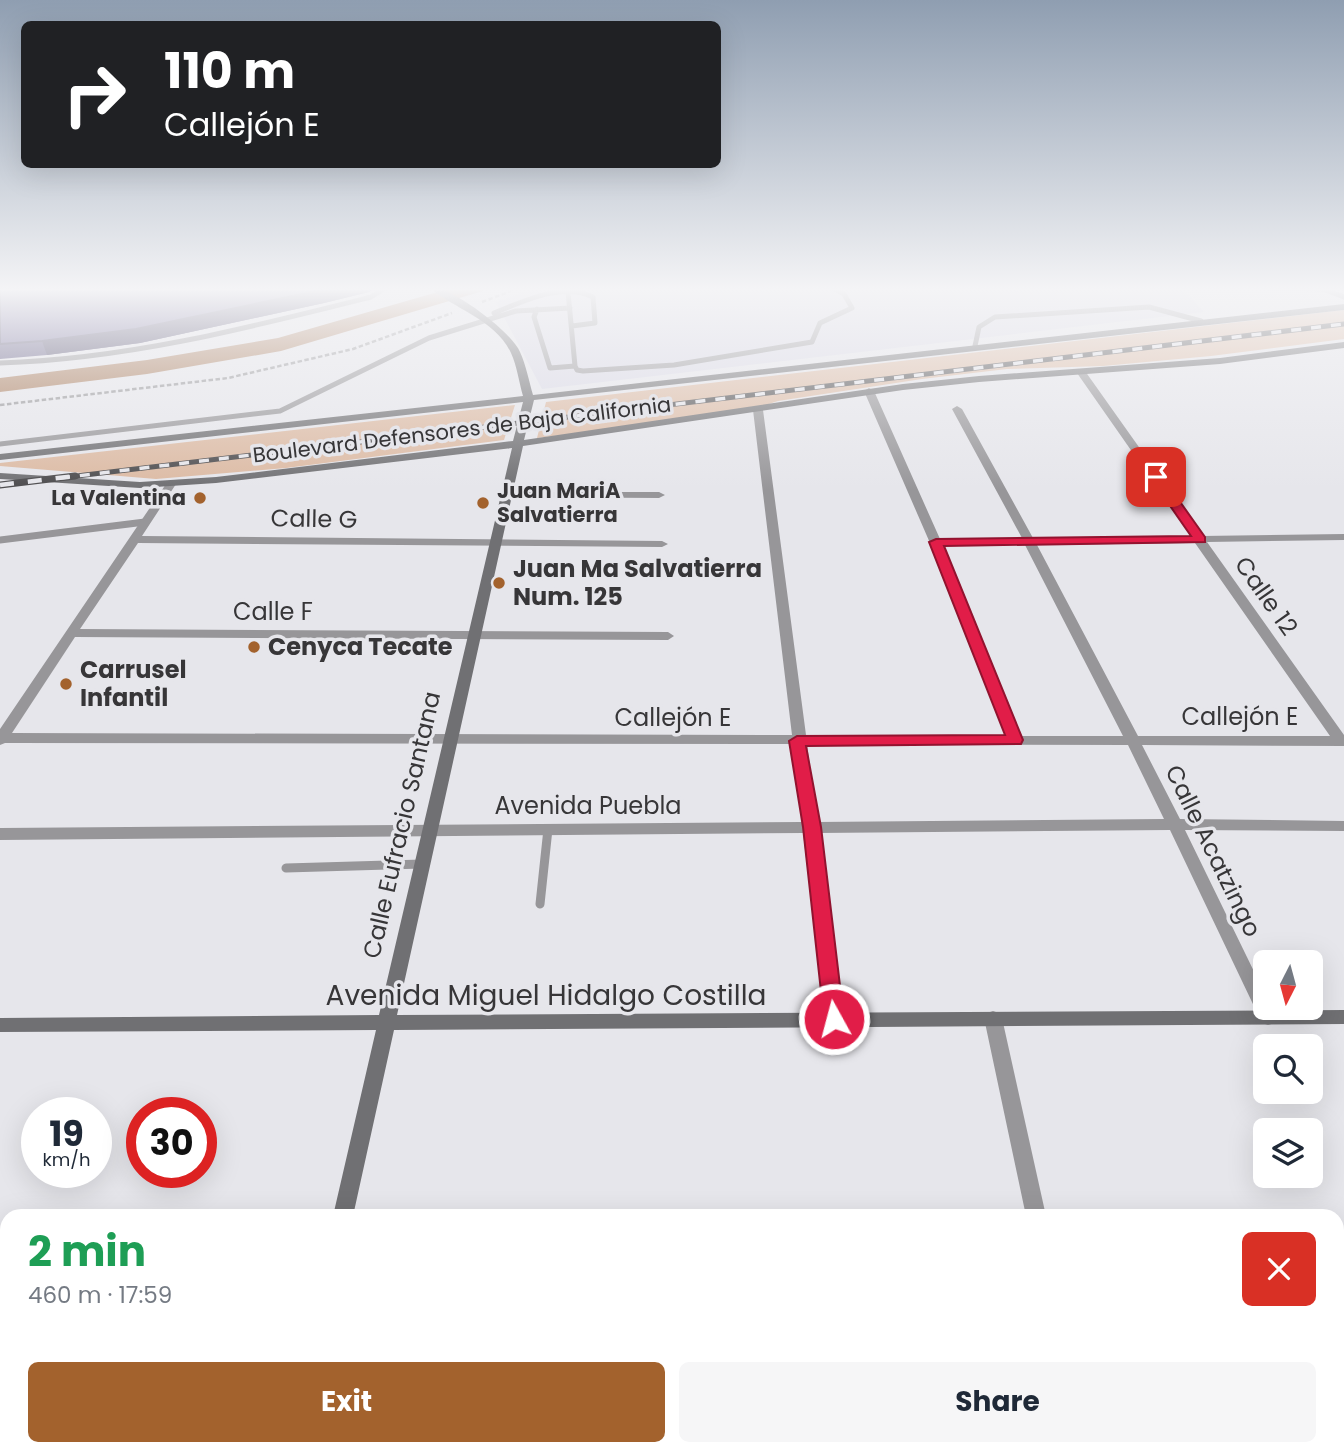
<!DOCTYPE html>
<meta charset="utf-8">
<style>
:root{--surface:#fff;--page:#f6f6f7;--text:#1f2937;--muted:#747a83;--accent:#a3622d}
body{margin:0;font-family:Poppins,sans-serif;background:var(--page);color:var(--text);height:100vh;display:flex;flex-direction:column;font-size:26px;white-space:nowrap}
*{box-sizing:border-box;margin:0}
p{font-size:23px;color:var(--muted)}
.icon{flex:none;width:38px;height:38px;fill:none;stroke:currentColor;stroke-width:2;stroke-linecap:round;stroke-linejoin:round}
.map{position:relative;flex:1;overflow:hidden}
.details{position:absolute;left:0px;top:1209px;width:1344px;height:247px;display:flex;flex-direction:column;background:var(--surface);border-radius:21px 21px 0 0;box-shadow:0 7px 28px #0002}
.details>*{flex:none}
.hud{position:absolute;left:21px;top:21px;width:700px;height:147px;border-radius:10px;box-shadow:0 7px 28px #0002;background:#202124;color:#fff;overflow:hidden}
.needle{width:46px;rotate:186deg}
.controls{position:absolute;left:1253px;top:950px;display:grid;gap:14px}
.controls a{display:grid;place-items:center;width:70px;height:70px;border-radius:10px;background:var(--surface);box-shadow:0 7px 28px #0002;font-size:35px}
.speed{position:absolute;left:21px;top:1097px;display:flex;gap:14px;font-size:35px;font-weight:700;text-align:center}
.speed>*{display:grid;place-content:center;width:91px;height:91px;border-radius:50%;background:var(--surface);box-shadow:0 7px 28px #0002;line-height:1}
.speed small{font-size:18px;font-weight:400}
.speed .limit{border:10px solid #d22;background:#fff;color:#111}
.pin{position:absolute;display:grid;place-items:center;width:60px;height:60px;color:#fff;margin:-30px;border-radius:14px;box-shadow:0 4px 10px #0006}
.me{position:absolute;width:77px;margin:-38px;rotate:353deg;stroke-linejoin:round;filter:drop-shadow(0 0 5px #0008)}
.turn{display:flex;align-items:center;gap:24px;height:147px;padding:0 28px;font-size:32px}
.turn .icon{width:91px;height:91px;stroke-width:2.5}
.turn b{display:block;font-size:49px;line-height:60px}
.round{display:grid;place-items:center;flex:none;width:74px;height:74px;border-radius:10px;background:var(--page)}
.overview{display:flex;align-items:center;justify-content:space-between;height:119px;padding:0 28px}
h1{font-size:42px;font-weight:700;line-height:52px;color:#1e9e55}
.cta{display:flex;gap:14px;margin-top:auto;padding:14px 28px}
.cta a{flex:1;height:80px;border-radius:10px;background:var(--accent);color:#fff;font-size:28px;font-weight:700;line-height:80px;text-align:center}
.cta a+a{background:var(--page);color:var(--text)}
.map>svg:first-child{display:block}
.built{fill:#dad9e6}
.green{fill:#dcbaa3}
.lines{fill:none;stroke-linecap:round;stroke-linejoin:round}
.river{fill:#aa7e5e;fill-rule:evenodd}
.path{stroke:#97979a;stroke-width:2.5;stroke-dasharray:4.5 2.5;stroke-linecap:butt}
.lane-far3{stroke:#979699;stroke-width:5}
.lane-far2{stroke:#979699;stroke-width:7}
.lane-far1{stroke:#979699;stroke-width:9}
.lane{stroke:#979699;stroke-width:11}
.street{fill:#979699;fill-rule:evenodd}
.secondary{fill:#707073;fill-rule:evenodd}
.rail-far1-casing{stroke:#4d4c4e;stroke-width:5}
.rail-casing{stroke:#4d4c4e;stroke-width:7}
.rail-far1{stroke:#e6e6eb;stroke-width:3.5;stroke-dasharray:10;stroke-linecap:butt}
.rail{stroke:#e6e6eb;stroke-width:4.5;stroke-dasharray:14;stroke-linecap:butt}
.wall{fill:#615b83}
.shaded-wall{fill:#4f4a6a}
.building{fill:#716a98;stroke:#4f4a6a;stroke-width:2}
.route{fill:#e11d48;stroke:#92132f;stroke-width:2}
.poi-dot{fill:#a3622d;stroke:#e6e6eb;stroke-width:2.5}
.labels{text-anchor:middle;stroke-width:7;stroke-linejoin:round;paint-order:stroke}
.far-street-label{font-size:21px;fill:#373638;stroke:#e6e6eb}
.far-poi-label{font-size:21px;font-weight:bold;fill:#373638;stroke:#e6e6eb;text-anchor:start}
.street-label{font-size:24px;fill:#373638;stroke:#e6e6eb}
.poi-label{font-size:24px;font-weight:bold;fill:#373638;stroke:#e6e6eb;text-anchor:start}
.near-street-label{font-size:28px;fill:#373638;stroke:#e6e6eb}
</style>
<div class="map">
<svg width="1344" height="1455" viewBox="0 0 1344 1455">
<rect width="100%" height="100%" fill="#e6e6eb"/>
<path class="built" d="M539,287h642l23,25 -662,77 -46,-87z"/>
<path class="green" d="M1344,310v29l-133,17 -108,10 -96,3 -85,10 -144,22 -36,12 -205,25 9,-36z
M515,405l-11,35 -218,28 -130,11 -156,-13v-3z"/>
<g class="lines">
<path class="river" d="M455,287h31l-3,4 -202,60 -134,23 -147,18v-14l147,-18 131,-22z"/>
<path class="path" d="M482,302l29,-11
M0,405l228,-27 125,-29 99,-36"/>
<path class="lane-far3" d="M1243,287l80,2 21,8
M568,292l7,74
M537,309l-3,8 16,51 25,-2 2,4 6,1 91,-6 138,-23 8,-19 32,-15 -8,-14 -13,-7
M494,313c30,-12 68,-31 99,-16l2,26 -23,3
M975,346l4,-19 16,-10 154,-10 52,14
M0,363c127,-4 248,-35 371,-66l16,-10
M0,444l280,-33 149,-73 87,-27 54,-3"/>
<path class="lane-far2" d="M0,540l145,-18"/>
<path class="lane-far1" d="M286,868l136,-4
M540,904l8,-75"/>
<path class="lane" d="M1249,1449l2,6"/>
<path class="street" d="M1082,370l3,1 117,165 142,-2v6l-137,2 137,193v11l-202,-1 38,74 164,2v10l-159,-1 80,164v14h7l5,10 -3,5 -6,2 -6,-2 -92,-193 -352,3 25,186 -3,5 -6,2 -6,-2 -3,-5 -22,-186 -803,7v-12l802,-6 -9,-78 -788,-1 -5,2v-16l166,-245 5,-3 5,3 -34,52 520,5 6,3 -6,3 -524,-4 -58,86 588,3 6,4 -6,4 -593,-3 -63,96 780,2 -39,-325 5,-3 5,3 43,325 200,1 -76,-193 -66,-152 5,-3 5,3 66,148 82,-1 -70,-129 5,-3 5,3 71,129 158,-2 -114,-163zM1195,543l135,193h-192l-101,-191zM1025,545l98,191h-103l-77,-190zM807,744l321,1 36,74 -347,3z
M506,492h153l6,3 -6,3 -157,-1 -2,-2z
M993,1011l6,2 3,5 44,198h-20l-42,-198 3,-5z
M0,1341h7v22h-7z
M1337,1358h7v22h-7z
M1075,1449h24l1,6h-24z"/>
<path class="secondary" d="M429,287c22,-1 82,44 91,65 6,13 9,29 13,43l811,-91v6l-810,90 -10,40 379,-56 76,-8 241,-18 124,-16v6l-124,16 -241,18 -76,8 -380,56 -126,569 947,-5v14l-950,6 -41,186h-20l43,-186 -376,2v-14l379,-3 133,-567 -296,35 -76,5 -140,-9v-6l140,9 76,-5 297,-36 10,-39 -523,58v-6l523,-58c-4,-14 -6,-30 -12,-43 -15,-33 -57,-44 -82,-66z
M280,1449h24l-2,6h-24z"/>
<defs>
<path id="rail-far1" d="M60,478l1284,-154"/>
<path id="rail" d="M0,485l75,-9"/>
</defs>
<use href="#rail-far1" class="rail-far1-casing"/>
<use href="#rail" class="rail-casing"/>
<use href="#rail-far1" class="rail-far1"/>
<use href="#rail" class="rail"/>
</g>
<path class="wall" d="M0,288l369,4 -45,11 -184,40 -93,12 -47,4z"/>
<path class="shaded-wall" d="M335,287h43l-9,5 -45,11 -184,40 -93,12 -5,-14z"/>
<path class="building" d="M335,287l-199,42 -94,12 -42,3v-56z"/>
<linearGradient id="sky" x2="0" y2="1"><stop stop-color="#8f9eb1"/><stop offset="0.59" stop-color="#f4f4f6"/><stop offset="1" stop-color="#f4f4f6" stop-opacity="0"/></linearGradient>
<rect width="1344" height="490" fill="url(#sky)"/>
<path class="route" d="M1156,474l5,1 44,62v5l-261,4 79,194 -2,4 -215,2 15,81 23,192 -3,6 -7,3 -7,-3 -3,-6 -21,-192 -14,-86 8,-5 208,-1 -76,-193 7,-3 255,-3 -41,-59z"/>
<g class="poi-dot">
<circle cx="200" cy="498" r="7"/>
<circle cx="483" cy="503" r="7"/>
<circle cx="499" cy="583" r="7"/>
<circle cx="254" cy="647" r="7"/>
<circle cx="66" cy="684" r="7"/>
</g>
<g class="labels">
<g class="far-street-label">
<text transform="translate(462 430) rotate(-7)" y="7">Boulevard Defensores de Baja California</text>
</g>
<g class="far-poi-label">
<text x="497" y="498">Juan MariA<tspan x="497" dy="24">Salvatierra</tspan></text>
<text x="186" y="505" text-anchor="end">La Valentina</text>
</g>
<g class="street-label">
<text transform="translate(314 519) rotate(1)" y="8">Calle G</text>
<text transform="translate(1266 596) rotate(55)" y="8">Calle 12</text>
<text x="273" y="620">Calle F</text>
<text x="1240" y="725">Callejón E</text>
<text x="673" y="726">Callejón E</text>
<text x="588" y="814">Avenida Puebla</text>
<text transform="translate(402 825) rotate(-77)" y="8">Calle Eufracio Santana</text>
<text transform="translate(1213 851) rotate(64)" y="8">Calle Acatzingo</text>
</g>
<g class="poi-label">
<text x="513" y="577">Juan Ma Salvatierra<tspan x="513" dy="28">Num. 125</tspan></text>
<text x="268" y="655">Cenyca Tecate</text>
<text x="80" y="678">Carrusel<tspan x="80" dy="28">Infantil</tspan></text>
</g>
<g class="near-street-label">
<text x="546" y="1005">Avenida Miguel Hidalgo Costilla</text>
</g>
</g>
</svg>
<div class="controls">
<a><svg class="needle" viewBox="-14 -14 28 28"><path d="M0-13l5 13h-10z" fill="#e53935"/><path d="M0 13l5-13h-10z" fill="#747a83"/></svg></a>
<a><svg class="icon" aria-label="search" viewBox="0 0 24 24"><circle cx="10" cy="10" r="6"/><path d="M15 15l6 6"/></svg></a>
<a><svg class="icon" aria-label="layers" viewBox="0 0 24 24"><path d="M12 4l9 5-9 5-9-5zM3 14l9 5 9-5"/></svg></a>
</div>
<div class="speed"><div>19<small>km/h</small></div><div class="limit">30</div></div>
<div class="pin" style="left:1156px;top:477px;background:#d93025"><svg class="icon" aria-label="arrive" viewBox="0 0 24 24"><path d="M6 21V4h12l-3 4 3 4H6"/></svg></div>
<svg class="me" style="left:834px;top:1019px" viewBox="-20 -20 40 40"><circle r="17" fill="#e11d48" stroke="#fff" stroke-width="3"/><path d="M0-11L8 9 0 5-8 9z" fill="#fff"/></svg>
<div class="hud">
<div class="turn"><svg class="icon" aria-label="right" viewBox="0 0 24 24"><path d="M7 20v-9h11M14 6l5 5-5 5"/></svg><div><b>110 m</b>Callejón E</div></div>
</div>
<section class="details">
<div class="overview"><div><h1>2 min</h1><p>460 m · 17:59</p></div><a class="round" style="background:#d93025;color:#fff"><svg class="icon" aria-label="close" viewBox="0 0 24 24"><path d="M6 6l12 12M18 6L6 18"/></svg></a></div>
<div class="cta"><a>Exit</a><a>Share</a></div>
</section>
</div>
